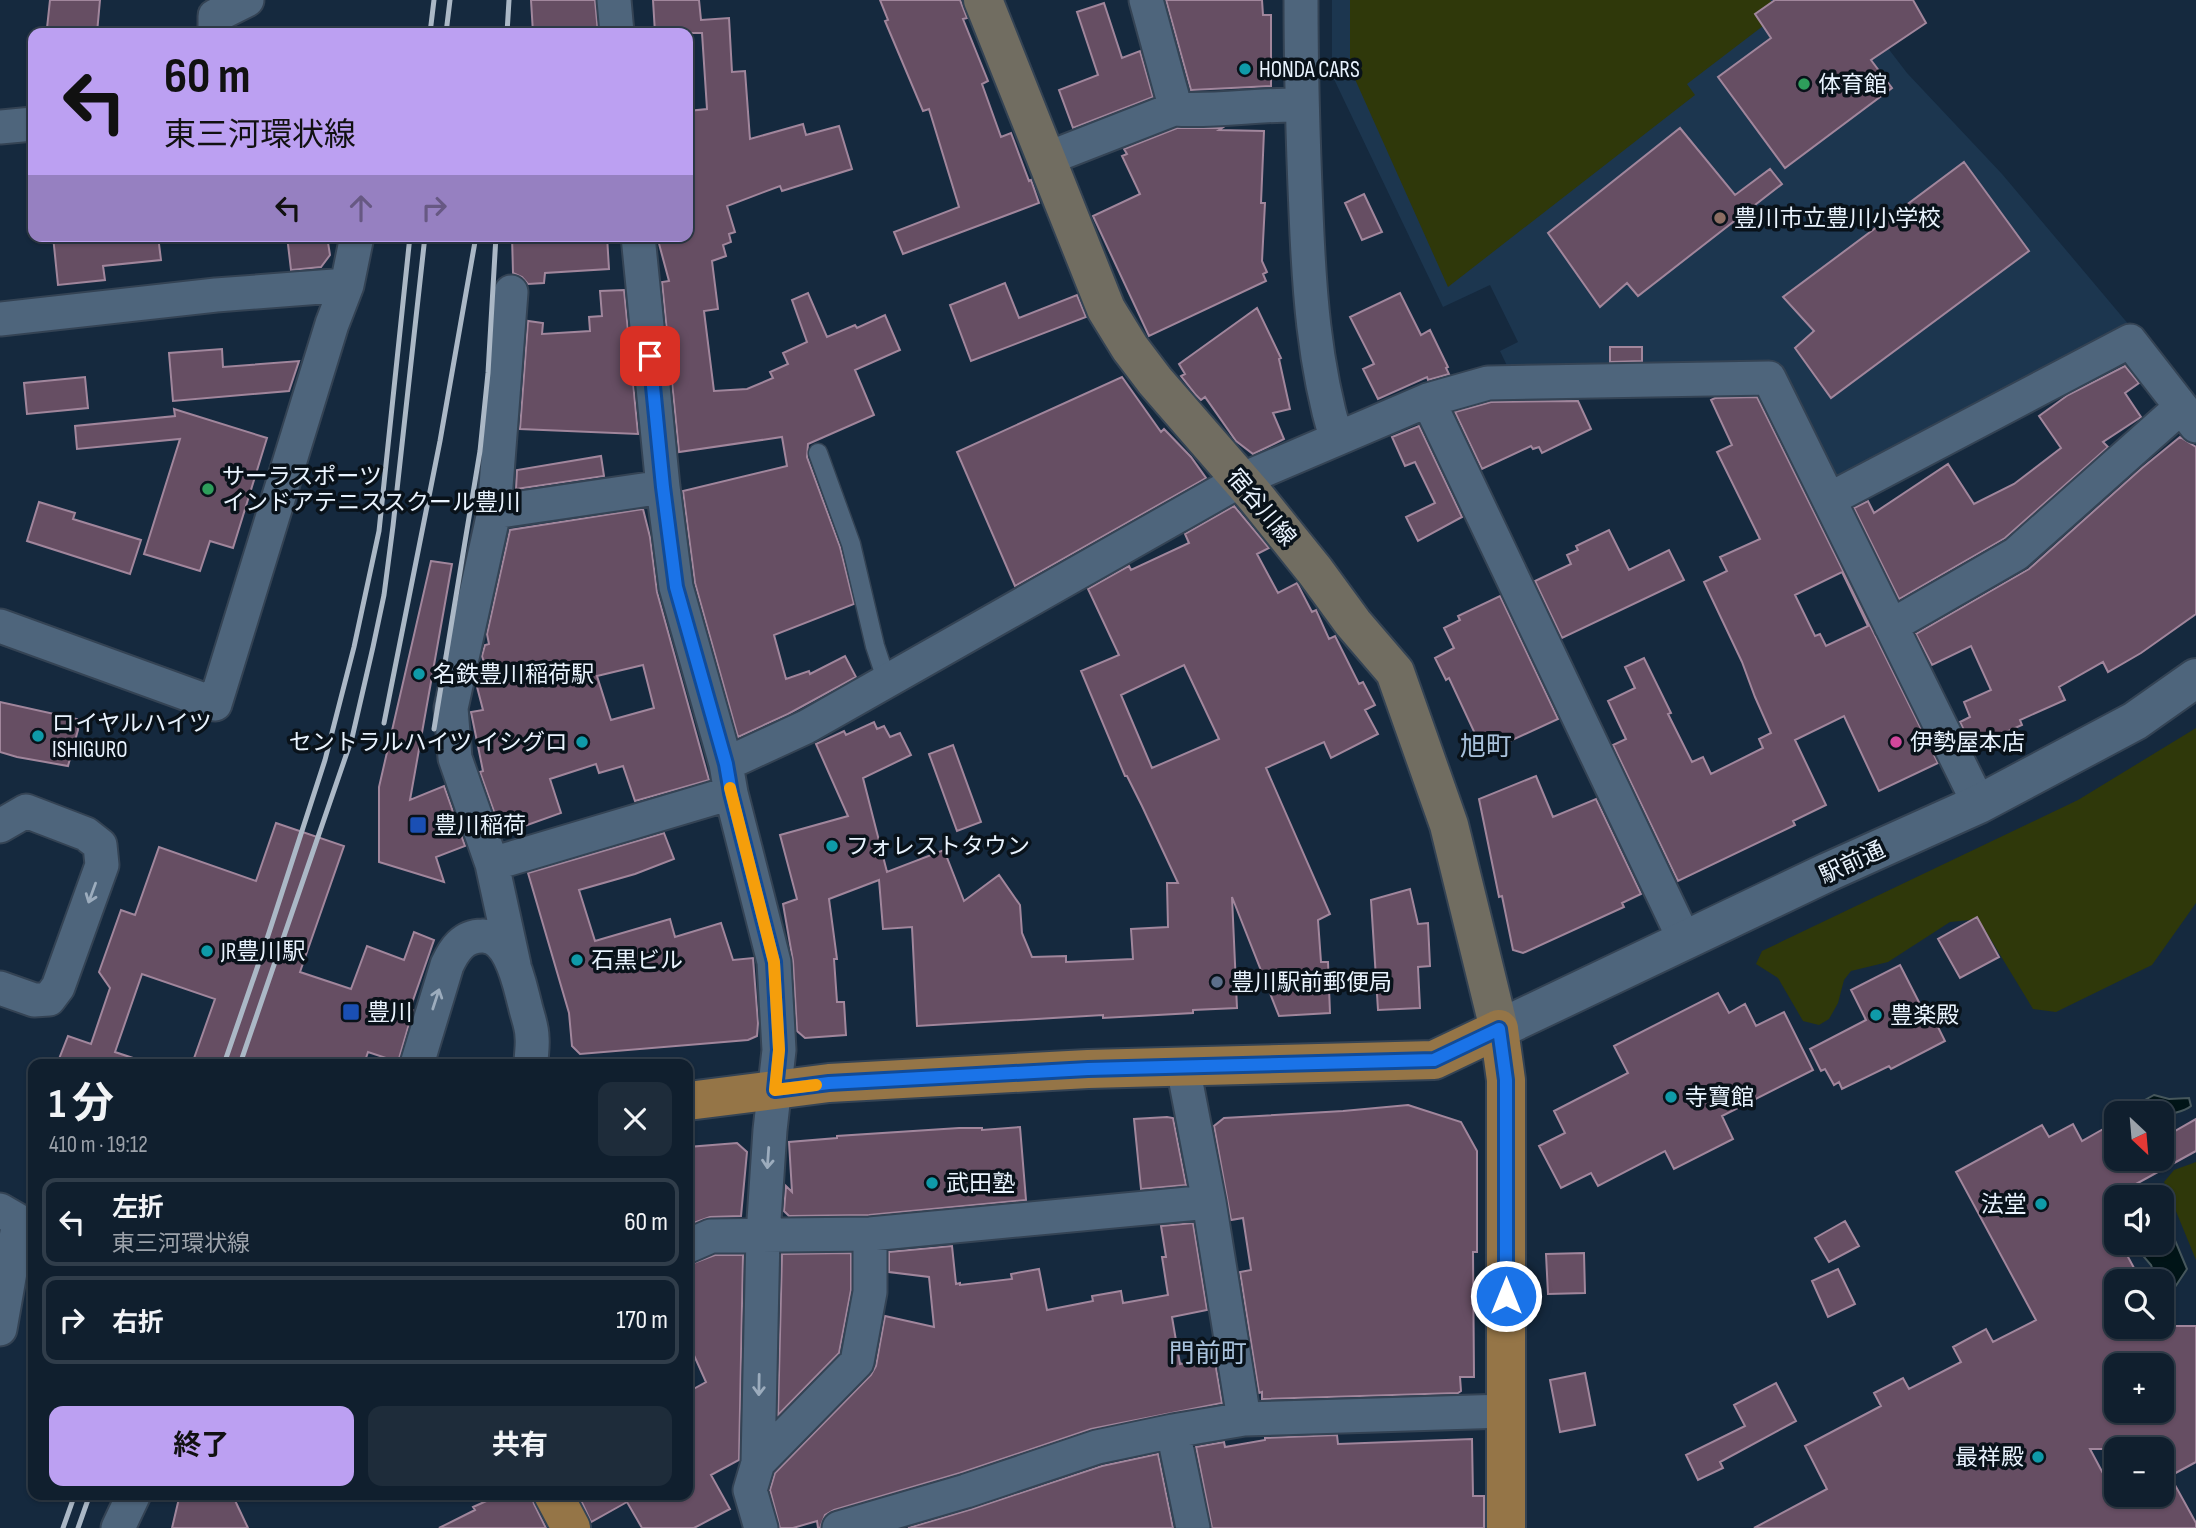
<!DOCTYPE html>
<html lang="ja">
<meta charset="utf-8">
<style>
:root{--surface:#101f2e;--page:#1e2c3a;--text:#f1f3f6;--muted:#9ca2aa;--line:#303d4a;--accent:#bca0f2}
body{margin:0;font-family:"Sofia Sans Condensed","Noto Sans JP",sans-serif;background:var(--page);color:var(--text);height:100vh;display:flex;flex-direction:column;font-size:26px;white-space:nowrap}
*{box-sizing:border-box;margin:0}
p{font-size:23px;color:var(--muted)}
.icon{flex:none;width:38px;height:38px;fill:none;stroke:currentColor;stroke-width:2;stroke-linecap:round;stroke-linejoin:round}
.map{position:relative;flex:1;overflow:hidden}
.drawer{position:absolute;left:28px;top:1059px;width:665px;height:441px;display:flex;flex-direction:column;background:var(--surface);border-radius:14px;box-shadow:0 2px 5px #0004,0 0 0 2px var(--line)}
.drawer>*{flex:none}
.guide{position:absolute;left:28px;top:28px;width:665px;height:214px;border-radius:14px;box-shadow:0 2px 5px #0004,0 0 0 2px var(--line);background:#bca0f2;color:#111;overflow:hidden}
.needle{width:46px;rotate:154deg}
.controls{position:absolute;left:2104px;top:1101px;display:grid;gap:14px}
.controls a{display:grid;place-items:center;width:70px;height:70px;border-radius:14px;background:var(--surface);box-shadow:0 2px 5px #0004,0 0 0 2px var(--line);font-size:35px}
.pin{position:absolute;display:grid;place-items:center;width:60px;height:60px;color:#fff;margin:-30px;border-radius:14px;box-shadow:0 4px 10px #0006}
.me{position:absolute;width:77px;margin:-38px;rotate:0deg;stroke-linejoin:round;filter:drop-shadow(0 0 5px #0008)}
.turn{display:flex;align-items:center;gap:24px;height:147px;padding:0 21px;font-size:32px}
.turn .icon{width:91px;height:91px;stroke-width:2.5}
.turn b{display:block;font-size:49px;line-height:60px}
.lanes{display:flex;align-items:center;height:66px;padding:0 21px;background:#0003;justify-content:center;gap:35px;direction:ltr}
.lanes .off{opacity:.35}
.round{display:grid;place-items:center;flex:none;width:74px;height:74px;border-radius:14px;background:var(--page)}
.headline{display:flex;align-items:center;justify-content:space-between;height:119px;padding:0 21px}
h1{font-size:42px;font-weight:700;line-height:52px}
.button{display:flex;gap:14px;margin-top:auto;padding:14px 21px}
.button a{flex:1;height:80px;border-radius:14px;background:var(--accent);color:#111;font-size:28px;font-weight:700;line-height:80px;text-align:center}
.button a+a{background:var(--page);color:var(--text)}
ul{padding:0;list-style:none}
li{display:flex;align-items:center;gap:21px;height:88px;margin:0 14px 10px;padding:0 7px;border:4px solid var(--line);border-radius:14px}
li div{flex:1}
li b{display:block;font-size:26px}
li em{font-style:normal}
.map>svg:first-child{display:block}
.built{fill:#1c364f}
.green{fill:#2f380a}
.water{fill:#001417;stroke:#46575c;stroke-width:2}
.building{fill:#664e63;stroke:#a1869c;stroke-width:2;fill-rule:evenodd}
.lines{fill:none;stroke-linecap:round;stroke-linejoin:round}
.service-casing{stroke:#344354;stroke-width:21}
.minor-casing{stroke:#344354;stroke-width:37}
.tertiary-casing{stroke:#344354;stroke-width:42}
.secondary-casing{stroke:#344354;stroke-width:42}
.primary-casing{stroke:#344354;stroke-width:42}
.service{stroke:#4e657c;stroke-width:18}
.minor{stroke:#4e657c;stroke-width:33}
.tertiary{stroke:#4e657c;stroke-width:38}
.secondary{stroke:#716d61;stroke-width:38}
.primary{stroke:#957547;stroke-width:38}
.rail{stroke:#abb8c6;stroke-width:5}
.oneway{stroke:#9cacbd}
.route-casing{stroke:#114b97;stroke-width:18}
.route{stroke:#1a73e8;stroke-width:12}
.slow{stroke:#f59e0b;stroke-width:12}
.culture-dot{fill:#0f9aa8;stroke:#09121a;stroke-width:2.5}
.leisure-dot{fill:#2e9e5b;stroke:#09121a;stroke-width:2.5}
.education-dot{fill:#8d6e63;stroke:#09121a;stroke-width:2.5}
.hotel-dot{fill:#d1479c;stroke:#09121a;stroke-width:2.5}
.transit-dot{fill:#1a4fb4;stroke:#09121a;stroke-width:2.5}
.service-dot{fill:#5c6f8a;stroke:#09121a;stroke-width:2.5}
.labels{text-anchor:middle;stroke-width:7;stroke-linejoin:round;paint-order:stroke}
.poi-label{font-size:23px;fill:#e9f3fe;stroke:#09121a;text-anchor:start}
.street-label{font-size:23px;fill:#e9f3fe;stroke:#09121a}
.quarter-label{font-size:26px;fill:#a9c2dc;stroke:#09121a}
</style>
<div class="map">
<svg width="2196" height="1528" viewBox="0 0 2196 1528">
<rect width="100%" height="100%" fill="#15293e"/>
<path class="built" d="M1332,0h519l56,73 95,101 133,158 -295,154 -66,-116 -263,4 -11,-23 18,-9 -28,-57 -47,22 -111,-232z"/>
<path class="green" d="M1350,0h420l10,13 -93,71 8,11 -247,192 -98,-219z
M2196,728v175l-44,62 -96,47 -23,-3 -48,-79 -15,-10 -20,2 -62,40 -37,9 -7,9 -6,23 -9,16 -10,6 -16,-4 -25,-43 -22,-14 6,-13 316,-151z
M2196,1162v98l-32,-78 10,-12z"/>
<path class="water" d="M2154,1095l15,4 20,-1 2,8c-8,7 -20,6 -30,12v-5h-21l5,-13z
M2161,1201l10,16 3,21 13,31 -14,21 -2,20 -9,6 -1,-35h-4l-6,-16 -19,-22 29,-1z"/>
<path class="building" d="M50,0h50l-3,33 -50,-5z
M531,0h64l3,33h-65z
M653,0h46l2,20 28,-2 3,54 13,-1 5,68 53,-15 3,11 33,-9 13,43 -70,22 -2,-5 -53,20 8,26 -6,2 2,8 -8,3 3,11 -14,5 6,48 -14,2 10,80 33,-2 26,-11 -3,-6 18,-8 -5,-11 24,-11 -15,-42 16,-7 19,44 28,-12 2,3 28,-13 15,35 -45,20 19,45 -66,29 -1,13 33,90 14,57 -80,31 12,44 23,-8 1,3 35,-18 11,21 -68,37 -50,23 -43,-154 -12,-92 104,-25 -5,-29 -103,15 -17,-170 7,-1 -11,-41 12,-4h18v-125l19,-2 -5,-76h-47z
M880,0h80l7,18 -4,1 25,62 -6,3 19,53 10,-4 18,48 2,-1 8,23 -136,51 -9,-22 65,-25 -30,-98 -6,2 -38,-90 3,-1z
M1166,0h96l1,15h8v71l-80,4z
M1775,0h138l13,23 -55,37 21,28 -107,80 -67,-91 53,-39 -16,-24z
M1104,3l18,55 18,-7 13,46 -80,31 -14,-38 39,-15 -21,-63z
M1177,128h45l-3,2 45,1 -3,72h4l-3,58 5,11 -4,2 3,7 -117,55 -56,-120 47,-22 -18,-38 5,-2 -3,-5z
M1680,128l55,67 35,-26 12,15 -144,112 -11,-13 -27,24 -52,-74z
M1964,162l65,89 -198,147 -36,-50 19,-17 -31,-34z
M1364,194l18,38 -20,8 -17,-37z
M53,236h105l3,24 -58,6 2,14 -47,5z
M287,236h40l3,19 -9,12 -30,3z
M512,236h95l2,33 -64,4 -1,10 -16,1 -6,-7 -9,-4z
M1005,283l14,35 58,-23 9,22 -115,44 -21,-56z
M624,290l14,144 -118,-5 8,-108 15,2 -1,11 48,-3 -1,-14 13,-1 -2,-25z
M1400,293l21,42 9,-5 18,37 -2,1 3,6 -21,6 -1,-3 -49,22 -15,-30 11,-5 -24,-47z
M1257,308l24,50 -2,1 11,50 -17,4 11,26 -31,15 -17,-13 -31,-44 -4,3 -5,-5 -15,-19 4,-2 -6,-10z
M1610,347h32v14l-32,1z
M222,349l1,18 76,-6 -10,30 -116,10 -4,-48z
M2125,366l14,17 -14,10 16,24 -38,25 5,5 -103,91 -106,61 -45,-91 14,-7 6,12 74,-49 26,40 40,-20 47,-36 -22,-32 29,-21z
M85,377l3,31 -61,6 -3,-31z
M1122,377l39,55 3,-3 27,28 15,21 -191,108 -58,-134z
M1757,397l181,366 -59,28 -35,-75 -49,24 31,65 -33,16 2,4 -117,56 -65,-136 13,-6 -18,-38 27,-13 -10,-21 19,-9 27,55 -3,1 24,48 11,-5 8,17 52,-26 -4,-9 12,-6 -16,-36 -13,-35 -38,-80 23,-11 -7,-14 40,-18 -43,-87 15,-7 -21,-45 4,-2zM1842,572l26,54 -42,20 -6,-12 -5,2 -20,-41z
M1578,401l13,28 -49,24 -3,-6 -6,2 -2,-3 -49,23 -27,-57 36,-10z
M174,409l93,29 -34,110 -23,-7 -10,30 -56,-17 36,-115 -103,10 -2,-23 100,-10z
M1419,426l43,91 -44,24 -12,-24 29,-14 -20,-41 -10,4 -13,-29z
M2180,437l16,10v167l-55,39 -33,19 -5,-10 -44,25 6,13 -45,20 2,5 -50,22 -12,-25 10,-5 -6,-15 27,-12 -20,-44 -39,19 -16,-31 113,-65 113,-101z
M601,456l3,20 -88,13 1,-19z
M39,502l36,11 -2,6 68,21 -11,34 -103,-33z
M1234,506l35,42 -12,6 21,39 19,-10 15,29 4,-2 13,29 6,-3 24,48 4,-2 12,23 -10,5 13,24 -47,24 -7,-16 -58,26 64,146 -12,6 3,42h7l2,51 -51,3 -47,-119 5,111 -44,2v3l-90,5v-3l-186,11 -5,-99 -29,2 -4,-49 -50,19 8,60h-3l3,43h7l2,33 -41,3 -8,-7 -4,-70 -10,-57 14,-5 -17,-64 68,-19 -32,-72 28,-13 2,4 28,-13 3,7 7,-3 6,11 10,-4 11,22 -48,23 24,94 57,-22 20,51 35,-26 21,30 2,28 10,24 34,-1v6l67,-3 -2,-30 37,-2 -1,-44h11l-36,-77 -15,-30h-2l-44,-105 38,-16 -31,-66 41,-23 2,4 58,-27 -4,-9zM1184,665l35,74 -67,29 -31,-73z
M643,509l7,28 7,55 52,188 -74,21 -12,-35 -24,7 -3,-9 -46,15 11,34 -59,21 -22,-62 3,-1 -12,-59 12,-2 -7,-27 3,-12 7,-2 -4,-13 3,-11 4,-1 -2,-10 23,-104zM643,665l11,43 -43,12 -14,-44z
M1609,530l20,40 40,-20 15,30 -122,58 -27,-57 36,-17 -4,-9 11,-5 -2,-4z
M431,561l21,3 -42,236 34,-14 21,60 -29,11 8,25 -65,-20v-75z
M1500,596l58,123 -74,34 -35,-75 -3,2 -11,-22 19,-10 -10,-20 16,-8 -2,-4z
M0,702l77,17 1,11 -10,36 -51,-9 -17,-5z
M953,745l28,77 -24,9 -28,-77z
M1536,776l17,41 43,-18 45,95 -19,9 2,4 -101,46 -10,-3 -11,-54 -3,1 -20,-98z
M276,823l68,23 -44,126 51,17 16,-43 37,14 10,-28 20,8 -24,69 3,1 -15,52 -30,-10 -4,12h-172l23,-65 -73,-25 -27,78 24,8 -1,4h-81l11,-28 23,8 19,-56 -11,-16 22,-62 14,5 24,-68 97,34z
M664,833l10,26 -39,15 -56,16 16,51 75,-22 5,18 46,-14 12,37 20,-2 5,65 -1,13 -9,4 -168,14 -8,-8 -3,-33 -41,-140z
M1410,889l8,35 10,-1 2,43 -12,1 2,41 -42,2 -7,-110z
M1977,917l22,40 -39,21 -22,-39z
M1900,965l24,47 5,-3 16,32 -54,28 -2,-3 -47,23 -3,-7 -5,3 -9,-16 -4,2 -11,-22 56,-29 -15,-30z
M1718,993l11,20 16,-9 11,22 28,-14 29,58 -91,46 11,23 -59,30 -9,-18 -67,35 -7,-13 -30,15 -22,-42 26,-13 -11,-22 74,-38 -14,-27z
M1408,1105l53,17 16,29v101h-4l1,125h-14l1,14 -3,2 -196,6v-7l-3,1 -19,-121 11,-2 -8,-52 -12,2 -17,-94 10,-8 119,-7z
M1167,1117l6,1 13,67 -45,4 -7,-70z
M2196,1119v32l-60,33 2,4 -17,9h-5v45h4l21,39h-25v45h80v136l-26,14 26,47v5h-442l73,-39 -22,-43 76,-40 -7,-13 29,-15 6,11 52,-27 -8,-15 33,-18 7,13 43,-22 -80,-148 86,-47 7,12 24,-13 9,17 23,-13 11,19v11h45v-19zM2116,1365h45v45h-45zM2090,1449h71v45h-47z
M1020,1127l6,73 -157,15 -80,1 -5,-5 2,-25 6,6 -3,-50 48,-4v-2l122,-8h23v2z
M737,1143l10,9 -6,64 -31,1 -22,8v-78z
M1845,1221l14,25 -30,16 -14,-24z
M1193,1223l14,87 -35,7 8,47 34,-8 8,47 -131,26 -131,44 -126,37 -9,5 -5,13h-2l-1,-7 -24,7h-13l-10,-38 5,-17 96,-98 5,-9 9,-50 49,11 -5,-50 -40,-5v-20l63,-6 4,38 4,-1v2l52,-6 -1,-5 28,-5 8,41 46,-9 -1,-5 29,-5 2,12 45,-8 -6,-38h4l-5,-31z
M851,1253v37l-12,63 -61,62 4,-161z
M1584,1253l1,40 -37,1 -2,-40z
M715,1255h28l-4,205 -28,15 19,34 -36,19h-52l-15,-26 -36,20 -13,-28h110v-102l18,-10 -18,-40v-77z
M1838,1269l17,35 -27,13 -16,-36z
M1585,1373l10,52 -35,7 -10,-52z
M1776,1383l20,38 -76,41 3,6 -25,12 -12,-25 59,-29 -11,-21z
M1337,1435l1,9 134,-5 1,57h11v32h-272l-16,-81 28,-5 1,5 40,-7v-2z
M1158,1454l15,74h-265l64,-19 130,-43z
M180,1494h52l16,34h-76z
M502,1494h29l3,10 12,24h-107l36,-18 -2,-3z"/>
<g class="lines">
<defs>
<path id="service" d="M818,453l33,91 24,102 12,36"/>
<path id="minor" d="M614,0l3,33
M1146,0l26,95 2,14
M1301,0c0,71 2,142 5,212 3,77 8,152 30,226
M215,33v-17l32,-16
M0,127l33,-3
M1046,159l128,-50c42,3 85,-5 127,-4
M638,236l25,251 13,100 50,177 5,29 43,169 5,88 -9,80 -7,105 -5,228 -8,27 11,38
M511,292l-17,220 -43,196 4,50 37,106 22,101
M0,319l216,-24 131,-10
M1428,400l257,541
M1830,499l300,-158 66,85
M494,512l169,-25
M0,626l215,78 117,-380 15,-39 10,-49
M1891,626l125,-72 165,-147
M726,764l80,-37 435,-247 187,-80 60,-17 281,-5 210,426
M0,826l26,-15 60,23 14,11 2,20 -44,122 -9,12 -15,1 -34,-12
M492,864l239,-71
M417,1064l30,-99c7,-15 16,-29 35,-29 29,-1 37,47 43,69 2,10 7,21 7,32 1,9 -1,18 -1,27
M1183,1067l26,135 35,217
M0,1210l19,11 -19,108
M688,1246l23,-10 159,-2 339,-32
M1173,1431l20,97
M758,1463l99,-101 13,-70v-58
M118,1528l16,-34
M839,1528l127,-37 131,-44 76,-16 71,-12 262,-8"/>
<path id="tertiary" d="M1499,1029l329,-157 151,-68 156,-83 61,-43"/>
<path id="secondary" d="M983,0l123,309 24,39 25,33 99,114 61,76 38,52 42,49 54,153 50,204"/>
<path id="primary" d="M688,1101l141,-18 259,-14 346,-9 65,-31 7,51v448
M553,1494l18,34"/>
</defs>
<use href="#service" class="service-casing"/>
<use href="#minor" class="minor-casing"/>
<use href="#tertiary" class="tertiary-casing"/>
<use href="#secondary" class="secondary-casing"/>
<use href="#primary" class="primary-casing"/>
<use href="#service" class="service"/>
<use href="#minor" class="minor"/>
<use href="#tertiary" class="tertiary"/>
<use href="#secondary" class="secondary"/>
<use href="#primary" class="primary"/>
<path class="rail" d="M430,33l4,-33
M446,33l4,-33
M507,33l2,-33
M384,723l56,-282 36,-205
M434,729l46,-278 8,-78 8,-137
M224,1064l40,-116 61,-188 29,-113 25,-116 31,-295
M240,1064l112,-326 21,-91 11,-52 9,-69 32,-290
M63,1528l12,-34
M78,1528l12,-34"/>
</g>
<defs><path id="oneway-shaft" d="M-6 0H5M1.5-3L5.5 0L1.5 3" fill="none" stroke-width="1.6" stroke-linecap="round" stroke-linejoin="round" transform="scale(1.75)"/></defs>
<g class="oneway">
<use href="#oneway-shaft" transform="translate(92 893) rotate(110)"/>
<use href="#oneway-shaft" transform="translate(436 999) rotate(-72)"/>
<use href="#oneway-shaft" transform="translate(768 1158) rotate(94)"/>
<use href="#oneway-shaft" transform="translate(759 1385) rotate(91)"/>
</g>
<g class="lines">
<defs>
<path id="route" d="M650,356l13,131 13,100 50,177 5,29 43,169 5,88 -4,40 54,-7 259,-14 346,-9 65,-31 7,51v216"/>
</defs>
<use href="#route" class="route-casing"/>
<use href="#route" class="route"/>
<path class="slow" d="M730,788l44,174 5,88 -4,40 41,-5"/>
</g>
<g class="culture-dot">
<circle cx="1245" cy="69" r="7"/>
<circle cx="419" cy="674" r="7"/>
<circle cx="38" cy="736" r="7"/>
<circle cx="582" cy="742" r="7"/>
<circle cx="832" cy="846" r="7"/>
<circle cx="207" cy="951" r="7"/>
<circle cx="577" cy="960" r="7"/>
<circle cx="1876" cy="1015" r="7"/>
<circle cx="1671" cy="1097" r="7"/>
<circle cx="932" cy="1183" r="7"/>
<circle cx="2041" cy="1204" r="7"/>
<circle cx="2038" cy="1457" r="7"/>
</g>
<g class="leisure-dot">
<circle cx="1804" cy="84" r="7"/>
<circle cx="208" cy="489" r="7"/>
</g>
<circle class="education-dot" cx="1720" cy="218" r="7"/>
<circle class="hotel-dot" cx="1896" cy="742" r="7"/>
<g class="transit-dot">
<rect x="409" y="816" width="18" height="18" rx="3.5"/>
<rect x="342" y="1003" width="18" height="18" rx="3.5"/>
</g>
<circle class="service-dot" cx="1217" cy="982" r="7"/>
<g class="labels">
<g class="poi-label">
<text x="1259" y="77">HONDA CARS</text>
<text x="1818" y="92">体育館</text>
<text x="1734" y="226">豊川市立豊川小学校</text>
<text x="222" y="484">サーラスポーツ<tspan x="222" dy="26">インドアテニススクール豊川</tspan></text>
<text x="433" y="682">名鉄豊川稲荷駅</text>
<text x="52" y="731">ロイヤルハイツ<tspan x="52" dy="26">ISHIGURO</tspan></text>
<text x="568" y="750" text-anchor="end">セントラルハイツ イシグロ</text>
<text x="1910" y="750">伊勢屋本店</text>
<text x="434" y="833">豊川稲荷</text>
<text x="846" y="854">フォレストタウン</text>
<text x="221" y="959">JR豊川駅</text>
<text x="591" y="968">石黒ビル</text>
<text x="1231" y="990">豊川駅前郵便局</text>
<text x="367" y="1020">豊川</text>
<text x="1890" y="1023">豊楽殿</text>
<text x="1685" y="1105">寺寶館</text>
<text x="946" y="1191">武田塾</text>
<text x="2027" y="1212" text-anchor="end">法堂</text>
<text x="2024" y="1465" text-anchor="end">最祥殿</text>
</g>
<g class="street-label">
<text transform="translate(1262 507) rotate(50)" y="8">宿谷川線</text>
<text transform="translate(1852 862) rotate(-25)" y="8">駅前通</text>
</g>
<g class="quarter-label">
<text x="1486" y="755">旭町</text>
<text x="1208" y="1362">門前町</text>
</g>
</g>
</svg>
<div class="controls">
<a><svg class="needle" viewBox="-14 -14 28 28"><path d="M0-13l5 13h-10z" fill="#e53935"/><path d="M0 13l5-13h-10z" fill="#9ca2aa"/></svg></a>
<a><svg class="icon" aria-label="sound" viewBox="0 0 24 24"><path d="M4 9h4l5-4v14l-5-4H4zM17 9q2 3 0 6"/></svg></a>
<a><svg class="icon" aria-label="search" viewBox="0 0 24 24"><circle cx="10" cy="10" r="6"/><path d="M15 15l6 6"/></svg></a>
<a>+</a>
<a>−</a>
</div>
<div class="pin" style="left:650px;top:356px;background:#d93025"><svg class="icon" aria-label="arrive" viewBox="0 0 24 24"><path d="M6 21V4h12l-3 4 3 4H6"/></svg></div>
<svg class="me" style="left:1506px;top:1296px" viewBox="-20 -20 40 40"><circle r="17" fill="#1a73e8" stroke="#fff" stroke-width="3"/><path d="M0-11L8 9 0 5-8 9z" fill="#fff"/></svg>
<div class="guide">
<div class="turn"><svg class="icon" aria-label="left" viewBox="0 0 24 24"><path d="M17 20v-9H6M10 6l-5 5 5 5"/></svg><div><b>60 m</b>東三河環状線</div></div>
<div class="lanes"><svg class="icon" aria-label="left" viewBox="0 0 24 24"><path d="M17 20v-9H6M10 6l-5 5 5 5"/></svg><svg class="icon off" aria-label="ahead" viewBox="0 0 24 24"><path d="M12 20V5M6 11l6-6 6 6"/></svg><svg class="icon off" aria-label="right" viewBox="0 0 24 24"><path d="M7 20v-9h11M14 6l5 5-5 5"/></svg></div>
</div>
<section class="drawer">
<div class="headline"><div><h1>1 分</h1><p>410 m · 19:12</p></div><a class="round"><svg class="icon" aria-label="close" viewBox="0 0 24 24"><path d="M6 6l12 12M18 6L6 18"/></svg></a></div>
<ul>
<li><svg class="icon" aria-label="left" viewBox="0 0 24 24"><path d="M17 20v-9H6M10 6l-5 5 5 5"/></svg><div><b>左折</b><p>東三河環状線</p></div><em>60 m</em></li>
<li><svg class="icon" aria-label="right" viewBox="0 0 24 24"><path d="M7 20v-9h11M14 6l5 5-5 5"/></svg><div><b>右折</b></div><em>170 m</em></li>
</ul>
<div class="button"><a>終了</a><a>共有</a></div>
</section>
</div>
